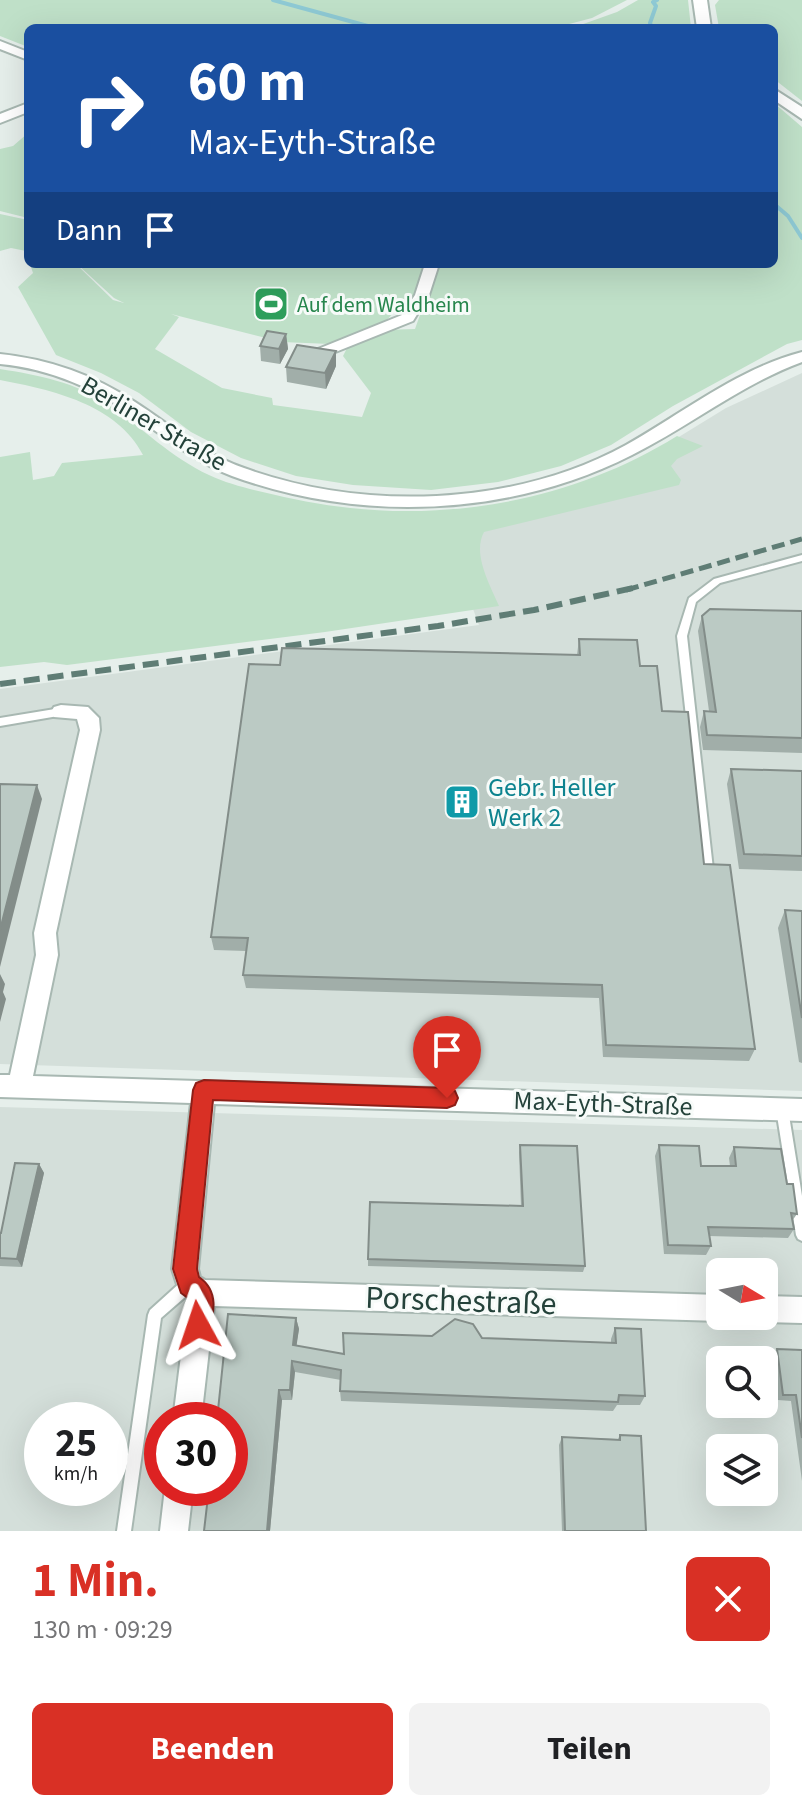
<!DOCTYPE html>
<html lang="de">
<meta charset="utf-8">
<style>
:root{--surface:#fff;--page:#f2f2f2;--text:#202124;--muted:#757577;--accent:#d93025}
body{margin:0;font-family:"Source Sans 3",sans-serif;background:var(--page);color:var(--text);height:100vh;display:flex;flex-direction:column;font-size:30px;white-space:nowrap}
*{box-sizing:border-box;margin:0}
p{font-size:26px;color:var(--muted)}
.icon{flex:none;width:44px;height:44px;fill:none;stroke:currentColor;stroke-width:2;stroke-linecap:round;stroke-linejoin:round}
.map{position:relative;height:1531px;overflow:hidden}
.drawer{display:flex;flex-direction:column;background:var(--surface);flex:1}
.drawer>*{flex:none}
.guide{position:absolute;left:24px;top:24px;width:754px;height:244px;border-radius:12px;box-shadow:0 8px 32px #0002;background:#1a4fa0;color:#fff;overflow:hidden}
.needle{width:52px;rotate:100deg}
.fabs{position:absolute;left:706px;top:1258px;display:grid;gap:16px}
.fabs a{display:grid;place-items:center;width:72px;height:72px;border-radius:12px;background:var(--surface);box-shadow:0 8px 32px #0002;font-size:40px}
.speed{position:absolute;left:24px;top:1402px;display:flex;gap:16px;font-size:40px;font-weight:700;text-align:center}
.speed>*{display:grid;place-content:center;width:104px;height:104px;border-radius:50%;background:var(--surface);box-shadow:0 8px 32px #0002;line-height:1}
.speed small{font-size:20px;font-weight:400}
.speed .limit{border:12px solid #d22;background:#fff;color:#111}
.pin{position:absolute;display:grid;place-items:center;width:68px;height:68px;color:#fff;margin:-82px -34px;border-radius:50% 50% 50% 0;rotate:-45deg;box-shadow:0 0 8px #0007}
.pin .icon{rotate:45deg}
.me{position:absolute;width:88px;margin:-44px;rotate:355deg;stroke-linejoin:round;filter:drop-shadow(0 0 6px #0008)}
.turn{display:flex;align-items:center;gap:28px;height:168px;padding:0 32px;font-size:36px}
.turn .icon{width:104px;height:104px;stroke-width:2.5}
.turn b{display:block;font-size:56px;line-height:68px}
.then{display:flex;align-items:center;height:76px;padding:0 32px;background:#0003;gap:16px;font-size:30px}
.round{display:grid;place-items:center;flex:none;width:84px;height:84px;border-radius:12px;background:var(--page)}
.head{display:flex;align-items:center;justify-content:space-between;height:136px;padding:0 32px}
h1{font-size:48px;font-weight:700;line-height:60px;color:var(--accent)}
.button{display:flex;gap:16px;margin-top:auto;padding:16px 32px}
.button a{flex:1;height:92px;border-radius:12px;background:var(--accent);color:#fff;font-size:32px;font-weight:700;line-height:92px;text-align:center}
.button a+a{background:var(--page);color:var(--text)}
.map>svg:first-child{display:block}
.built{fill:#d4dfda;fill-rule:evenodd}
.green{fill:#bfe0c8}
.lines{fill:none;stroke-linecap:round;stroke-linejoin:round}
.stream{stroke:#8ec9d4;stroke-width:4}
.service-casing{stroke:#a8b8b2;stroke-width:4}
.minor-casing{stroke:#a8b8b2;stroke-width:4}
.tertiary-casing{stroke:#a8b8b2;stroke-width:4}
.service{fill:#fff;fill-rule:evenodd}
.minor{fill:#fff;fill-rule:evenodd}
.tertiary{fill:#fff;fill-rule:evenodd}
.rail-far1{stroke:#5f7d75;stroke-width:5;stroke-dasharray:13 6;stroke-linecap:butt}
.rail{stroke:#5f7d75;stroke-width:6;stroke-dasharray:16 8;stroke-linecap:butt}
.wall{fill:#a1aea9}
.shaded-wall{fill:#838d89}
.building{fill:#bbcac4;stroke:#838d89;stroke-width:2}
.route{fill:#d93025;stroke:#8d1f18;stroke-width:2}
.labels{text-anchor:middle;stroke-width:6;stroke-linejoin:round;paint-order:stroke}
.far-leisure-label{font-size:22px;fill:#27864d;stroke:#f7fbf9;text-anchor:start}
.street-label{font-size:26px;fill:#24423a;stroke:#f7fbf9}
.culture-label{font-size:26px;fill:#0d838f;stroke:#f7fbf9;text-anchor:start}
.near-street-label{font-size:32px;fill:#24423a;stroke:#f7fbf9}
</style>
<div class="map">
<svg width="802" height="1531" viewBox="0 0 802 1531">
<rect width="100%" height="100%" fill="#e6efeb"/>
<path class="built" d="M802,373v718l-802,-27v-375l479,-64 -16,-43 8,-59 167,-61 88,-54z
M0,1107l802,23v401h-802zM720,1272h44v44h-44zM720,1360h44v44h-44zM42,1420h68v68h-68zM162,1420h68v68h-68zM720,1448h44v44h-44z"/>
<path class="green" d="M0,0h627l-35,18 -38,10h-526v19l-28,-11z
M638,0h50l3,28h-119l45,-16z
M719,0h83v101l-28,-22v-51h-55l-4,-23z
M774,103l28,24v213l-15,4 -114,62 -62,39 -50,21 -63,16 -67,8 -78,-5 -57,-9 -55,-18 -50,-26 -52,-39 -38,-20 -45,-18 -38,-68 15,-14 -3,-9h46l37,36 11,3 -10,-5 -37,-34h349l-12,39 -16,5 -15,16 -53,20 -48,-2 -111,-28 8,3 -24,32 67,39 50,10 1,7 89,12 9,-24 -28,-37 5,-10 36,-16 31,-1 23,-65h336z
M28,133v85l-28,-7v-62l13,-3z
M0,214l28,6v37l-2,-6 -15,-3 -11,3z
M0,369c38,6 76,13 109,36 32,22 63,53 100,70 23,11 50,16 75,22 134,31 277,11 393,-61l26,10 -26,13 -6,7 10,14 -2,5 -195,47c-12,22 6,53 15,74l-174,26 -258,33 -23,-3 -44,5v-210l30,-5 3,28 21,-4 8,-13 81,-8c-26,-51 -91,-65 -143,-75z"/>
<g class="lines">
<path class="stream" d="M273,0l102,28
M652,28l-2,-5 6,-17 -3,-4 4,-2
M774,204l14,12 14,22"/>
<defs>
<path id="service" d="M802,555v6l-82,22 -24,19 -9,34 26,233 -1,3 -4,1 -4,-1 -1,-3 -26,-233 12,-38 25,-19z
M61,708l5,4 -2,3 -64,11v-8z
M782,1103l4,2 2,4 14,87v45l-4,-2 -2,-4 -20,-126 2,-4z
M187,1280l5,1 1,5 -1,5 -31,27 -30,213h-14l31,-216 2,-5 32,-29z"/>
<path id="minor" d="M0,41l28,11v8l-28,-11z
M28,103v9l-28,11v-9z
M425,264h14l-10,31 -16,26 -95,38h-10v-6l94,-38 13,-20z
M802,352v10c-62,23 -112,64 -170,93 -122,62 -272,68 -400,21 -35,-13 -64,-36 -93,-57 -43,-30 -87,-50 -139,-55v-10c49,5 94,21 135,48 36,23 68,52 109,66 119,43 269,39 382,-23 57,-32 111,-76 176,-93z
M61,705l27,2 11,11 1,12 -44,203 2,22 -25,121 769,23v22l-588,-17 -16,165 2,8 5,3 515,15v21l9,1 -9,4 -506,-15 -13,114h-28l15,-121 -8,-5 -8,-25 19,-166 -191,-6v-22h10l26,-120 -2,-22 46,-203 -3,-11 -23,-2 -3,-5 3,-5z
M764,1296l38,1v26l-38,-1 -9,-4 -1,-2h10z
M165,1488h28l-5,43h-28z"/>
<path id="tertiary" d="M693,0h14l4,28h-14z
M774,89l28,18v12l-28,-19z"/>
</defs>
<use href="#service" class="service-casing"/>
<use href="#minor" class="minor-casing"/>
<use href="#tertiary" class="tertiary-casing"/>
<use href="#service" class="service"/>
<use href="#minor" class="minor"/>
<use href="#tertiary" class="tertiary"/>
<path class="rail-far1" d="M626,590l176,-51"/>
<path class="rail" d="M0,684l438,-58 96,-16 99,-22"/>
</g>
<path class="wall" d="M286,334l2,15 -8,15 -19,-3 -1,-15z
M336,366l-10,23 -39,-7 -1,-15z
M802,611v142l-99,-3 -3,-23 4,-16h5l-11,-80 4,-15z
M579,639l61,27 22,45 93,338 -6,12 -146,-4 -4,-59 -353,-10 -3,-13 3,-24 -32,-1 -3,-13 69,-272 297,-10z
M731,769l71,2v100l-63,-2 -12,-85z
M785,910l17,1v152l-3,-1 -21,-134z
M520,1145l65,121 -2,6 -215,-6v-7l153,-53 -2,-53z
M659,1145l42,21h29l-1,-8 5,-11 53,37 10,30 -5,7 2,8 -6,9 -79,-2 2,10 -5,9 -42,-1 -9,-98z
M39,1164l5,9 -22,94 -22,-1v-33z
M296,1318l3,11 -3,17 48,8 138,-16 129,5v-4l4,-11 30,68 -5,9h-23l-4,6 -272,-10 -1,-10 1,-11 -46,-8 -3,28h-10l-12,131h-66z
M777,1349l25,1v131l-11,-80 -13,-1 -5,-45z
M620,1435l26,96h-84l-3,-86 3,-8 56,2z"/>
<path class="shaded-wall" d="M286,334l2,15 -8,15 -1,-15z
M336,351v15l-10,23 -1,-16z
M37,785l5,14 -42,168v-37z
M0,974l5,10 -2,8 3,7 -6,23z
M39,1164l5,9 -22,94 -5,-8z
M296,1318l3,11 -4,27 -2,-11z
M292,1361l3,11 -3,28 -2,-10z
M279,1390l3,10 -12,131h-3z"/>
<path class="building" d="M267,331l19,3 -7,15 -19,-3z
M297,345l39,6 -11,22 -39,-6z
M710,609l92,2v127l-95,-3 -3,-24 12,1 -14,-96z
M579,639l58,1 3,26h17l5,45 26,1 16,152 26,1 25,184 -149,-4 -4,-60 -359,-10 5,-37 -37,-1 38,-273 31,1 2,-17 298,7z
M731,769l71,2v85l-58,-2z
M0,784l37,1 -37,145z
M785,910l17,1v107z
M520,1145l57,1 8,120 -217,-7 2,-57 153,4z
M659,1145l40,1 2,20h35l-2,-19 47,2 6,35h6l4,30 -6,-1 3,16 -86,-2 3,19 -43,-1z
M15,1163l24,1 -22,95 -17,-1v-25h1z
M228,1314l68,4 -3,27 51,9 -1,-21 89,3 23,-17 18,5 9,14 134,5 -1,-15 26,1 4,67 -26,-1 -1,7 -278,-11 1,-21 -49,-9 -2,29h-11l-12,141h-63l5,-43h21v-68h-13z
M777,1349l25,1v88l-6,-43h-13z
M620,1435l21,1 5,95h-81l-3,-94 58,3z"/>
<path class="route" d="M204,1080l243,8 8,3 3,7 -3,7 -8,3 -234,-8 -16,169 2,8c20,14 16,36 8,56l-9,4 -8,-4 -4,-8 3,-26 -8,-6 -8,-24 20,-179 3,-7z"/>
<defs>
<symbol id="stadium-square" viewBox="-11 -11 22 22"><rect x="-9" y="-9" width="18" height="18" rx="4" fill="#2e9e5b" stroke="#f7fbf9"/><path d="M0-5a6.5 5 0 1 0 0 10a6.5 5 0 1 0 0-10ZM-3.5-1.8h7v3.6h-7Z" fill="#fff"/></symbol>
<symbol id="building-square" viewBox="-11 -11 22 22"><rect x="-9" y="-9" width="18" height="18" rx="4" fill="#0f9aa8" stroke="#f7fbf9"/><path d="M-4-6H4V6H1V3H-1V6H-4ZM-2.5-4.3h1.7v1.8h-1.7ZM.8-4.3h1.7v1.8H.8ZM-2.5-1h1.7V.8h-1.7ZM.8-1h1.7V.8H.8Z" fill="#fff"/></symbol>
</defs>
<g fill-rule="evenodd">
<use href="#stadium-square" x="251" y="284" width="40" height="40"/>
<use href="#building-square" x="442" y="782" width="40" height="40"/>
</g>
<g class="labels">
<g class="far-leisure-label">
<text x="297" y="312">Auf dem Waldheim</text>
</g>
<g class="street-label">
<text transform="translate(154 423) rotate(30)" y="9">Berliner Straße</text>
<text transform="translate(603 1103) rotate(2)" y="9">Max-Eyth-Straße</text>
</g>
<g class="culture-label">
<text x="488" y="796">Gebr. Heller<tspan x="488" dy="30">Werk 2</tspan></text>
</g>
<g class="near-street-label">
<text transform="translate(461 1300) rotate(2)" y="11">Porschestraße</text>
</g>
</g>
</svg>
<div class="fabs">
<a><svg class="needle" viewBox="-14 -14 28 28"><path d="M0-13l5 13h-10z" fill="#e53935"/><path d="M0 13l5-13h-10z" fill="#757577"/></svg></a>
<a><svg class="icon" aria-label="search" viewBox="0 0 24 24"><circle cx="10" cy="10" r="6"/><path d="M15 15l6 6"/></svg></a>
<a><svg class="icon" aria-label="layers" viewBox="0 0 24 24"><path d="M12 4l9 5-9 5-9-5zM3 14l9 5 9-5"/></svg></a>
</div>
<div class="speed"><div>25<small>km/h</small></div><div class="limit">30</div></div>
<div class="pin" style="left:447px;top:1098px;background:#d93025"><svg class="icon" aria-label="arrive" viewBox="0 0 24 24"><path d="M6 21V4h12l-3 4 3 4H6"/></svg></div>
<svg class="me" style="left:198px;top:1325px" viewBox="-20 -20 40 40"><path d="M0-17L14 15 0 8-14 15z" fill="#d93025" stroke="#fff" stroke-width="4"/></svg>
<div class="guide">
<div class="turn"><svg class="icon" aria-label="right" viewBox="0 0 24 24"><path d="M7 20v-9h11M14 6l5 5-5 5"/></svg><div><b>60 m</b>Max-Eyth-Straße</div></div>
<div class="then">Dann<svg class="icon" aria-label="arrive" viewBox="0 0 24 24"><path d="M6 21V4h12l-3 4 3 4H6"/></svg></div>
</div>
</div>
<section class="drawer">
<div class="head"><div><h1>1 Min.</h1><p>130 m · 09:29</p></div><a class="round" style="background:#d93025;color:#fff"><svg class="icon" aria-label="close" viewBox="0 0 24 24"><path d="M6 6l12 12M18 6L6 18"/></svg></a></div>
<div class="button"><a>Beenden</a><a>Teilen</a></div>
</section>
